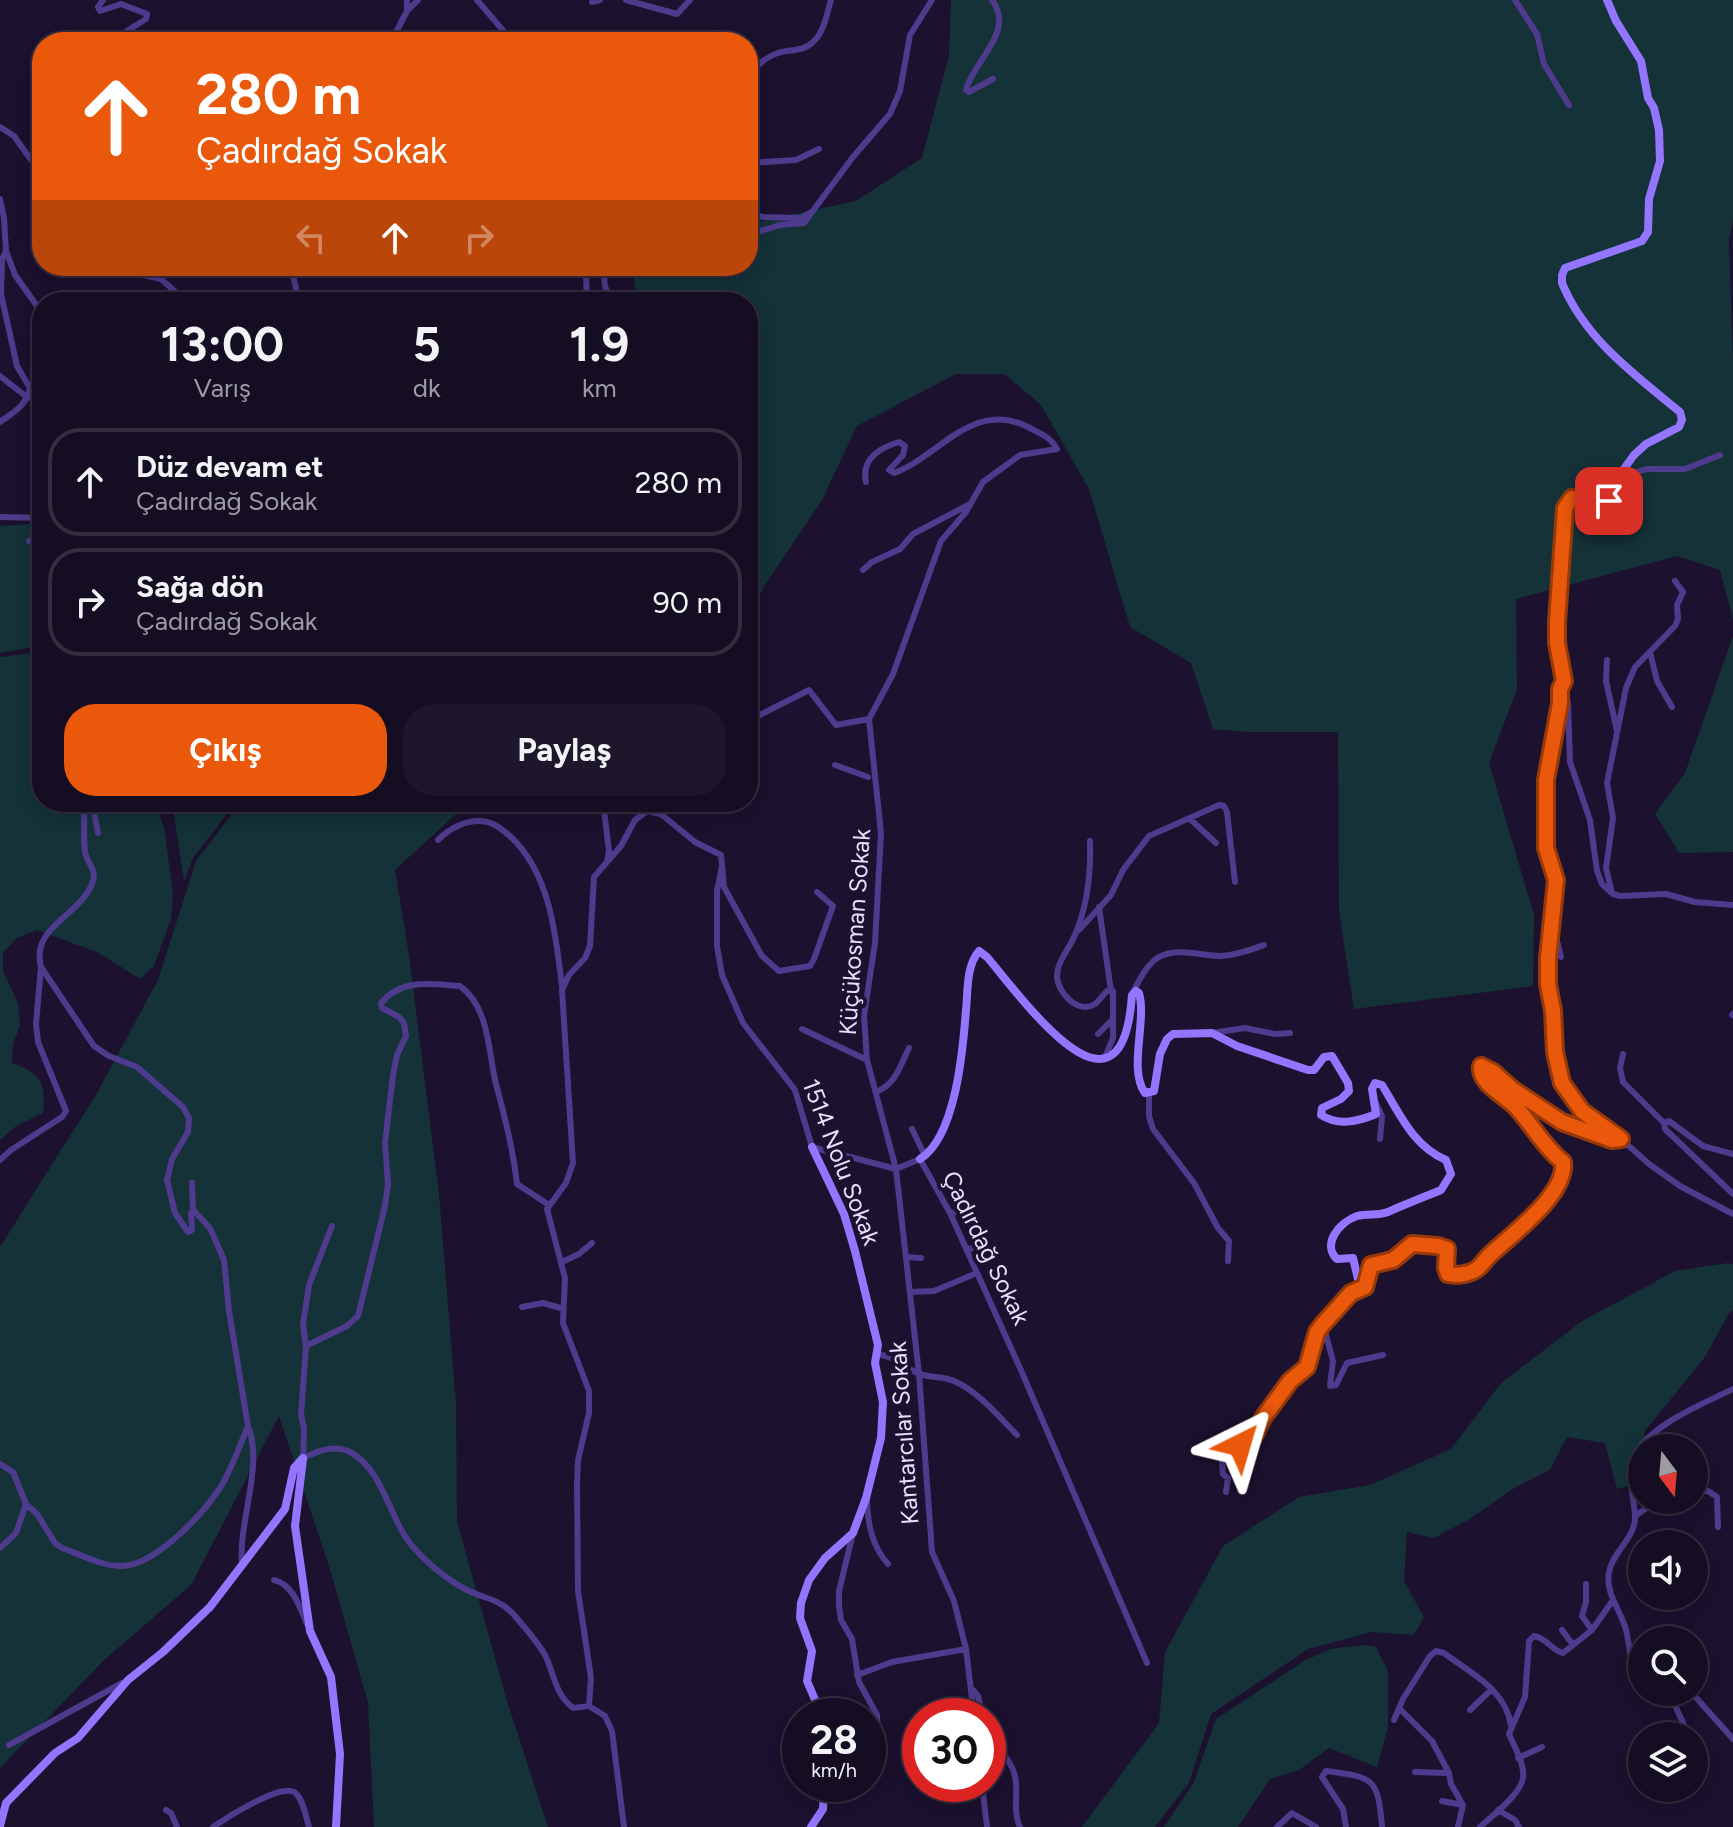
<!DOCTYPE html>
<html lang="tr">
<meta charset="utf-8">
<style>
:root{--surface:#150d22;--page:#1e162a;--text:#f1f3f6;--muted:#9d9ca5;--line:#342d40;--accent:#ea580c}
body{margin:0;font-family:Figtree,sans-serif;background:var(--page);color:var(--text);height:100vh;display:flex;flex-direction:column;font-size:30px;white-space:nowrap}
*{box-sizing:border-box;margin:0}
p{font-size:26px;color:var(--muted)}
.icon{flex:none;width:44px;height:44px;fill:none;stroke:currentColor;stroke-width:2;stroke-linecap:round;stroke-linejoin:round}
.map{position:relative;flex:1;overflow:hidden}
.panel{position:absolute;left:32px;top:292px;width:726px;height:520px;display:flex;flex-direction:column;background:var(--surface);border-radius:32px;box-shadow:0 4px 20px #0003,0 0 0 2px var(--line)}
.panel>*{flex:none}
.hud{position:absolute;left:32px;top:32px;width:726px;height:244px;border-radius:32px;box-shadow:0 4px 20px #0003,0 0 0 2px var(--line);background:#ea580c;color:#fff;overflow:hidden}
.needle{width:52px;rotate:164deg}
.controls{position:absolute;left:1628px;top:1434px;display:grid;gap:16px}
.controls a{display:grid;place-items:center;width:80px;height:80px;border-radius:50%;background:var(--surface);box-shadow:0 4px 20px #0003,0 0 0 2px var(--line);font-size:40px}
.speed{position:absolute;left:782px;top:1698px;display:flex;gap:16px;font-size:40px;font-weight:700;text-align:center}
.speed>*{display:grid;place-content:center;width:104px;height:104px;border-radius:50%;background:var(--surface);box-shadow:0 4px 20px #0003,0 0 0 2px var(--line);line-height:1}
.speed small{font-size:20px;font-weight:400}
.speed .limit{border:12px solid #d22;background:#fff;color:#111}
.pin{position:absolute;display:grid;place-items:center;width:68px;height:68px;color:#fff;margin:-34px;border-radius:16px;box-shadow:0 4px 12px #0006}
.me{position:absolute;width:88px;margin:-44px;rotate:40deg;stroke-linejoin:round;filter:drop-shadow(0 0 6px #0008)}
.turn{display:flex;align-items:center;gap:28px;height:168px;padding:0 32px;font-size:36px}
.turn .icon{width:104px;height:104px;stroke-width:2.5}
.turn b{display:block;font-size:56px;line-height:68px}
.lanes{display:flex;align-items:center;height:76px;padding:0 32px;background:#0003;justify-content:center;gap:40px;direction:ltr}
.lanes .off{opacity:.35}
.eta{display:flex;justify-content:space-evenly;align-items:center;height:136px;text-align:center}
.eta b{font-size:48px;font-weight:700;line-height:56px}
.action{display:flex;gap:16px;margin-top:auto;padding:16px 32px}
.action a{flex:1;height:92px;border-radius:32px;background:var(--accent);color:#fff;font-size:32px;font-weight:700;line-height:92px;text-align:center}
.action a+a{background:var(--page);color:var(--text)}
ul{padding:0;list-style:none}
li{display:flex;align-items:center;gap:24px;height:108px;margin:0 16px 12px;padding:0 16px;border:4px solid var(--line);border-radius:32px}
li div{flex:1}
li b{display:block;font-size:30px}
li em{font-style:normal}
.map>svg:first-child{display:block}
.green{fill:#143238}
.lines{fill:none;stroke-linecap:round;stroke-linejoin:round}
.street{stroke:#4e3b8d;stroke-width:6}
.secondary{stroke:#9375ff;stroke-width:8}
.route-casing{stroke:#983908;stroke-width:20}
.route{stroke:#ea580c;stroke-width:14}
.labels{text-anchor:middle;stroke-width:8;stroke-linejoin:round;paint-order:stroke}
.street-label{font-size:24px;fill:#e8deff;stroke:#1c112e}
</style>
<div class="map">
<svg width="1733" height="1827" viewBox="0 0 1733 1827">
<rect width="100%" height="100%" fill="#1c112e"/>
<path class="green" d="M951,0h782v220l-4,21 4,120v258l-13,-49 -43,-14 -161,43 1,90 -28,74 45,152 -1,71 -179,23 -15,-98 -1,-179h-90l-35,-3 -22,-66 -61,-36 -41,-138 -48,-84 -37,-31h-48l-99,52 -35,74 -57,85 -17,32v-315h-105l-9,-17v-19h114v-42l108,-23 66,-43 27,-103z
M42,523v135l-9,-11 -33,6v-127z
M1733,636v216l-54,1 -24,-39 30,-41z
M33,653l9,21v128h112l10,25 9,67 -2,25 -17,47 -14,13 -41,-26 -62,-23 -20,8 -14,15v18l15,32 2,23 -7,18 -1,19c30,11 34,20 31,50l-28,14 -15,13v-483z
M170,802h66l-43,56 -9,23 -11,-72z
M241,802h228l-74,68 14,85 30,239 17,210 1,117 50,180 41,126h-174l-6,-124 -39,-137 -50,-150 -88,169 -86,74 -105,109v-521l97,-154 61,-113 38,-119z
M1728,1263l5,1v47l-4,2 -24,44 -60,74 -4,52 -24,6 -12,-46 -38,-6 -17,33 -34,17 -48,33 -34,18 -27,-6 -3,49 20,36 -10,18 -42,-3 -64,17 -97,65 -22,69 -34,44h-73l77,-104 6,-71 58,-106 76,-49 71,-12 81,-36 50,-66 81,-62 93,-50z
M1363,1645l13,2 12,24v56l-11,40 -48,-19 -30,22 -29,9 -32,48h-74l30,-45 22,-63 88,-58 26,-12z"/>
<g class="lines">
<path class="street" d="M103,0l-5,7 2,4 21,-7 26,10 -1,5 -19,12v11
M477,0l36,42
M626,0l51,14 13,-14
M992,0c24,32 -19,61 -26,90l3,2 24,-13
M1515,0l22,34 7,30 25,41
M592,2l8,-2
M407,11l11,-11
M391,42l16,-31v-11
M748,76c9,-10 17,-19 30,-23 13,-4 26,-1 36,-12 10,-9 13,-28 17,-41
M0,127l14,9 28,39
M748,163l48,-3 23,-11
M0,199l4,19 2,33 -4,8 -1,35 16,72 13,22c-4,18 -16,24 -30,34
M748,213l15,4 38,1 11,-6 41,-55 37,-43 10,-23 10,-56 22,-35
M748,235l32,-10 24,-2 6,-8
M6,251l9,24 27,38
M104,266l57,13 26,23
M291,266l8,36
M577,266l4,4 7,-1
M608,266c-7,14 -3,23 4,36
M587,302l-1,-26 3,-10
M0,376l28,22
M1618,477l29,-8h38l35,-14
M1572,498l22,5 22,-3
M0,517l42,1
M29,541l13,-5
M863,570l9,-8 28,-13 13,-15 57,-30
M1650,652l7,29 15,26
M1607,660l-1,21 11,50
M1564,681l4,22 2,59 20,58 7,51 5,13 11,10 7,2 46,-2 29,8 38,3
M748,721l61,-31 27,35 33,-6
M835,765l33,12
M84,802c1,16 -1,34 1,50 2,11 12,18 8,29 -11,35 -63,45 -52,86l53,79 15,10 28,11 46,40 6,11 -1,14 -16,27 -5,21 8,33 13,19 4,-2 -1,-17 2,-3
M92,802l6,31
M603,802l6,49 -2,11
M1190,819l26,24
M438,840c11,-11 23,-18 39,-19 14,-1 22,6 33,15 40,37 46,99 52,151
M1090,841c1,33 -2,65 -16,96 -5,12 -17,25 -17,39 0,16 21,39 38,28 4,-3 8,-9 12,-13h6v47l-7,17
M722,866l-5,25v55l5,29 21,48 52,67 17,57 84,22 -29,-109 -3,-44 11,-73 6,-110 -12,-114 24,-45 48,-133 25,-29 17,-30 37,-27 37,-6c-5,-11 -18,-16 -29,-22 -56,-28 -89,30 -134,46l-5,-3 14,-15 2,-9 -6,-4c-20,6 -38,17 -33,40
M1612,893l-6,-25 7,-50 -6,-35 19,-95 9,-21 40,-41 3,-7 -1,-14 6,-13 -8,-11
M1099,907l12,84
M1553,925l8,32
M1079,930l32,-35 12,-25 26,-34 70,-31 5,1 3,6 8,70
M1133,992c7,-13 14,-28 26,-35 18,-10 43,-1 63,-1 15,-1 28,-6 42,-11
M1732,1015l1,-1
M802,1029l65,31
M1212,1033l33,-5 30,6 15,-1
M1098,1034l15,-15
M1623,1054l-3,14 3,14 41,41
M876,1092c20,-8 24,-26 33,-44
M1149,1094v22l4,13 41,54 24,45 11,13 -1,20
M1376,1103l6,13 -2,23
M912,1129l13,27
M1621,1139l28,25 31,22 53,28
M1733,1154l-30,-8 -34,-25 -5,2 1,6 68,65
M0,1160l11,-10 51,-33 4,-6 -28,-69 -2,-18 5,-57
M192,1183l1,27 17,18 14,32 5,51 19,115c16,40 -10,96 -6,138
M950,1213l15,-2
M966,1249l16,-2
M907,1257l14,1
M562,1262l17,-8 13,-11
M911,1292l23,-1 43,-18
M522,1307l21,-4 21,6
M1323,1324l10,37 -3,25 6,-1 11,-22 36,-8
M306,1346l41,-20 11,-10 27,-110 3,-22 -3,-41 8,-68 4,-20 9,-19 -2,-13 -5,-6 -17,-9 -1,-5c21,-25 50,-19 79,-17 30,22 28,66 36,98 9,34 17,65 21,100l32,21
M877,1354c16,2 26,12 40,19 11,5 26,3 37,8 25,11 44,35 63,54
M303,1458c15,-7 31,-14 47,-6 35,19 39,69 64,96 14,16 35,33 53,42 18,9 34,9 48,26 10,12 22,25 30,39 10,20 9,38 28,53l16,-2
M303,1458l1,-30 -3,-13 5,-69 -3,-22 6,-39 23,-59
M0,1464l13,8 13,32 11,10 18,29 7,5c17,6 40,18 58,18 34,1 82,-51 100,-78 12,-19 19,-41 28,-62
M1694,1491h14l9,6 1,30
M1226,1492l2,-14 -5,-4 -1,-14 12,-12 19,-10 10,-20 27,-37 17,-14 10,-35 6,-8 28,-31 14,-6 1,-9
M867,1501c1,24 5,45 21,63
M1635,1516l15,-10 22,-6
M853,1533l-14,58v15l2,14 11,19 7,43 18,33 1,22
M0,1548l16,-15 10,-29
M274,1580c19,4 26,28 33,44
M1586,1584v18l-4,14 10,14
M1562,1630l11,15
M1642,1674c-4,-3 -6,-4 -8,-8 -5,-11 -5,-25 -8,-36 -5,-20 -21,-36 -17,-58 3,-19 26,-34 26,-54 0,-22 -11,-47 1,-66 20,-30 67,-48 97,-63
M857,1675l35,-13 74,-13
M973,1690l5,6 5,20
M1669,1692l15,33
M1691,1692l42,47
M589,1706l2,-28 -13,-87 -1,-107 1,-24 11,-47v-22l-26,-68 2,-45 -18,-69 19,-26 7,-20 -11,-173 7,-15 16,-17 5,-12 4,-69 27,-31 14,-26 12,-9 14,3 34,28 26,13 3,32 38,69 17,15 31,-5 4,-7 19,-53 -16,-14
M589,1706l16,10 7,15 12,96
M1399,1708l33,33 17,32
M1470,1710l22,-21
M974,1716l-8,-67 -12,-48 -22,-49 -13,-178 -23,-205 24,-10 30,54 70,155 127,295
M1394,1720l9,-21 27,-43 6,-5 8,2c26,20 62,36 67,73
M988,1733c8,16 23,25 27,43 4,17 -3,35 5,51
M9,1745l113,-62
M1518,1758l24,-11
M1415,1772l34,1 2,11 12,21 -5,22
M982,1784l5,43
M1442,1801l21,4
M166,1810l5,3 6,14
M1498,1810l17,10 4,7
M213,1827c13,-9 66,-43 81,-35 9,5 12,26 15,35
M1277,1827l15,-14 24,14
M1346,1827l-3,-18 -21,-32 4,-6c48,6 52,7 56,56
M1480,1827c12,-11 41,-33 43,-49 2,-14 -9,-32 -14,-44l16,-37 4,-56 5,-5c13,2 17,14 29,17l29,-23 21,-30"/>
<path class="secondary" d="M1607,0l9,21 25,40 7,37 6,10 5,22 1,31 -11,38 -1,33 -6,9 -77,27 -3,7v8c23,56 72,91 118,129l2,8 -3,7 -33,17 -12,11 -16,22 -22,7 -24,14 -7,10 -7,78 -1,36v21l7,38 -4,8v14l-14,77v68l10,32v19l-6,34 -2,51 5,27 2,41 7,31 20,28 39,28
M812,1147l32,67 11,37 23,94 -3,18 8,39 -2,36 -15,60 -13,35 -28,25 -16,22 -8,23 -1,15 12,33 -5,30 15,35
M920,1159c36,-22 43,-110 46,-149 2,-19 0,-44 13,-59l8,6c36,42 135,183 145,38l4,-4 3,2c8,28 -11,77 6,100l9,-2 6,-37 7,-15 6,-5 39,-1 25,13 71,24h6l10,-13 8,-1 16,27 1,8 -8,8 -19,9 -1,7c17,11 36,7 55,-1l-4,-25 3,-6 7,2c18,29 31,61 64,75l5,14 -10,16c-17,7 -35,14 -53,22 -10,4 -21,1 -31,4 -17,6 -36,28 -20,43l16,-1 5,21 8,-1 5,-13 22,-5 19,-16 26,2 9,3 -1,19 2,6c10,2 23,0 30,-6 5,-4 8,-10 13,-14 21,-20 76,-60 72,-92l-12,-10 -34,-44 -34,-30 -3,-7 1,-5 12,6 19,17 50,33 50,18 9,-1
M303,1459l-8,67 15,105 21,46 9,77 -4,73
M0,1826l6,-23 49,-50 23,-15 50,-58 35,-28 47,-45 75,-98 9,-41 9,-10
M811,1827l12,-18 1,-25"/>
</g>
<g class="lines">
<defs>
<path id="route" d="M1240,1445l13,-7 10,-20 27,-37 17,-14 10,-35 6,-8 28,-31 14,-6 6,-22 22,-5 19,-16 26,2 9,3 -1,19 2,6c10,2 23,0 30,-6 5,-4 8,-10 13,-14 21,-20 76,-60 72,-92 -19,-15 -30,-36 -46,-54 -11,-12 -38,-24 -36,-42l12,6 19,17 50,33 50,18 9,-1 -39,-28 -20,-28 -7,-31 -2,-41 -5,-27v-26l8,-78 -10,-32v-68l14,-77v-14l4,-8 -7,-38v-21l8,-114 7,-10 22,5 15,-2"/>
</defs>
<use href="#route" class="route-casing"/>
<use href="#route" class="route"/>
</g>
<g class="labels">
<g class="street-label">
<text transform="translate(855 932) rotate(-86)" y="8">Küçükosman Sokak</text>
<text transform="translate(841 1162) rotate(69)" y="8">1514 Nolu Sokak</text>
<text transform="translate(986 1248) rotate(64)" y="8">Çadırdağ Sokak</text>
<text transform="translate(904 1433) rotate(-94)" y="8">Kantarcılar Sokak</text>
</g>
</g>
</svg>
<div class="controls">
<a><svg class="needle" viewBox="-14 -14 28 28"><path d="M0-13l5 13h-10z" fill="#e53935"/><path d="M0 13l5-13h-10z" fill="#9d9ca5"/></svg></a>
<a><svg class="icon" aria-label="sound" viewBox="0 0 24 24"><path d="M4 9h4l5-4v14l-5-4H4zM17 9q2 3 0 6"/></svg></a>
<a><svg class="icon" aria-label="search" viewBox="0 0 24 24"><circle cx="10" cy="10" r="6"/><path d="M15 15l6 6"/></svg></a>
<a><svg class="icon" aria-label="layers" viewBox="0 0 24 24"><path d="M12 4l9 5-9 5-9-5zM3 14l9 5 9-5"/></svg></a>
</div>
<div class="speed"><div>28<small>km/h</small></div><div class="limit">30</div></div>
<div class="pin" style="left:1609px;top:501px;background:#d93025"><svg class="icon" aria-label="arrive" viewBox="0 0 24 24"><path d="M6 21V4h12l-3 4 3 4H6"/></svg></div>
<svg class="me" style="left:1240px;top:1445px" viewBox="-20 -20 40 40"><path d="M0-17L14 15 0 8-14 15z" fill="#ea580c" stroke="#fff" stroke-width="4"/></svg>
<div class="hud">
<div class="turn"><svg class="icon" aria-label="ahead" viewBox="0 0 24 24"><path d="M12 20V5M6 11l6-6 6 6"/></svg><div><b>280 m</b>Çadırdağ Sokak</div></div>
<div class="lanes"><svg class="icon off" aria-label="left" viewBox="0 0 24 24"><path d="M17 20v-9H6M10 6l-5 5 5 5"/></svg><svg class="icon" aria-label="ahead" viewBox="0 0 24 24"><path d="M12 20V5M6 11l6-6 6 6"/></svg><svg class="icon off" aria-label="right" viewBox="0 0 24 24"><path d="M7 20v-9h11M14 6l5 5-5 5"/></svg></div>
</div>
<section class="panel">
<div class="eta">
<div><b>13:00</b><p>Varış</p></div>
<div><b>5</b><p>dk</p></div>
<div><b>1.9</b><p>km</p></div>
</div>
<ul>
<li><svg class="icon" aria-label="ahead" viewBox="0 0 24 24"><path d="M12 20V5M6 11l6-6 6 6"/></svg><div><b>Düz devam et</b><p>Çadırdağ Sokak</p></div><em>280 m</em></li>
<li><svg class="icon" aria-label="right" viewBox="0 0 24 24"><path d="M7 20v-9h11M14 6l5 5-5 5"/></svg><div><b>Sağa dön</b><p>Çadırdağ Sokak</p></div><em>90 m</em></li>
</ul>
<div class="action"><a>Çıkış</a><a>Paylaş</a></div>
</section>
</div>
